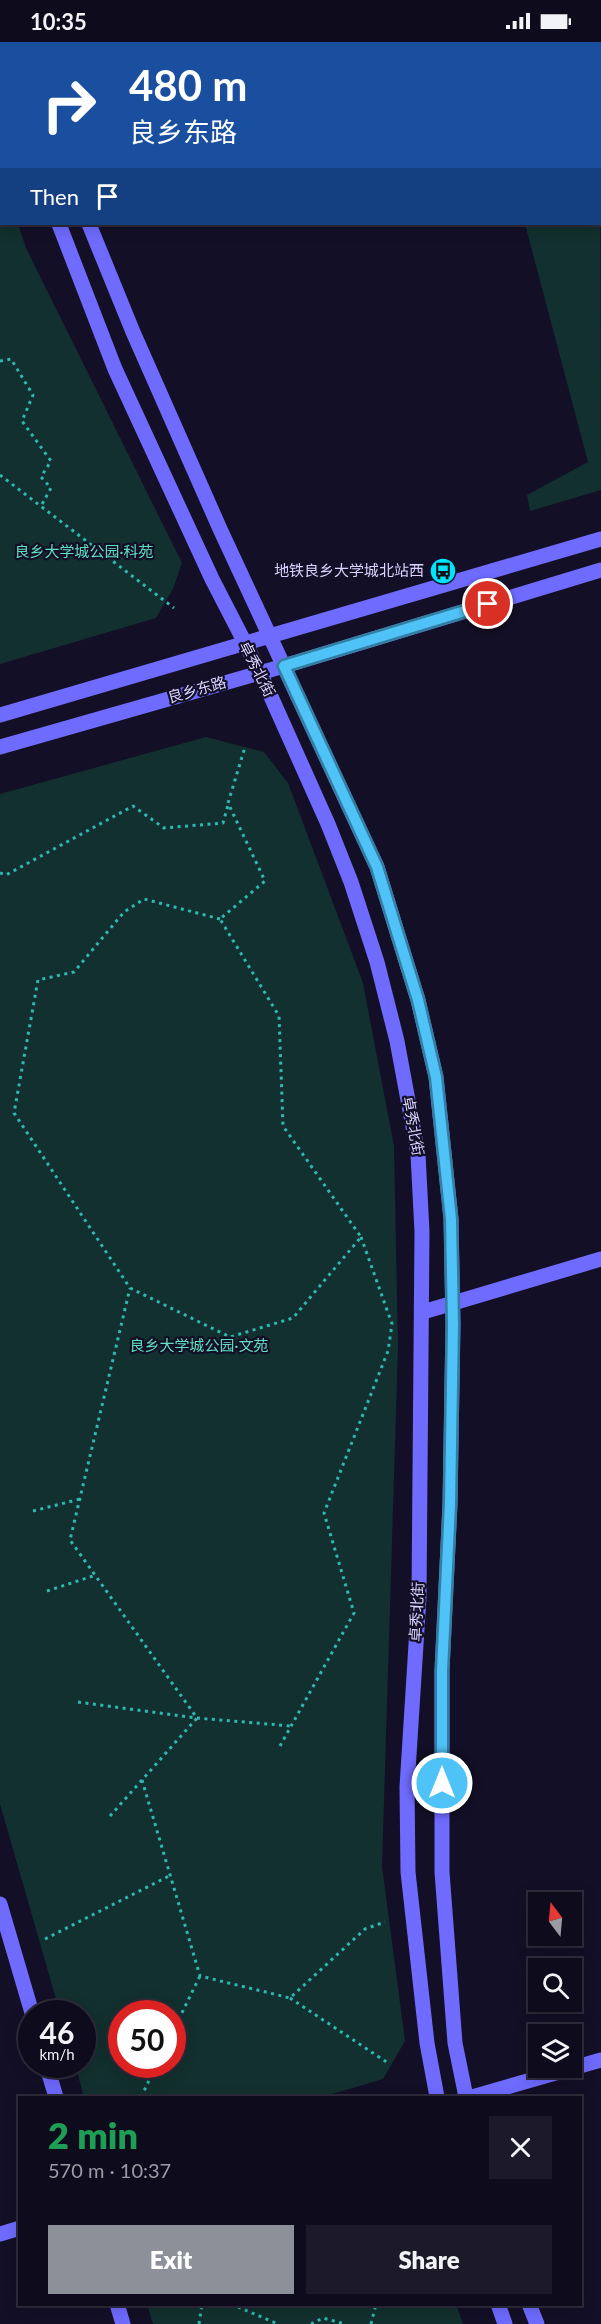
<!DOCTYPE html>
<meta charset="utf-8">
<style>
:root{--surface:#0e0b1c;--page:#1c1929;--text:#f1f3f6;--muted:#9b9ba3;--line:#2e2b3b;--accent:#8c9099}
body{margin:0;font-family:Lato,"Noto Sans SC",sans-serif;background:var(--page);color:var(--text);height:100vh;display:flex;flex-direction:column;font-size:22px;white-space:nowrap}
*{box-sizing:border-box;margin:0}
p{font-size:20px;color:var(--muted)}
.icon{flex:none;width:33px;height:33px;fill:none;stroke:currentColor;stroke-width:2;stroke-linecap:round;stroke-linejoin:round}
.map{position:relative;flex:1;overflow:hidden}
.panel{position:absolute;left:18px;top:2054px;width:564px;height:210px;display:flex;flex-direction:column;background:var(--surface);border-radius:0px;box-shadow:0 3px 15px #0003,0 0 0 2px var(--line)}
.panel>*{flex:none}
.top-card{position:absolute;left:0px;top:0px;width:602px;height:183px;box-shadow:0 3px 15px #0003,0 0 0 2px var(--line);background:#1a4fa0;color:#fff;overflow:hidden}
.needle{width:39px;rotate:344deg}
.tools{position:absolute;left:528px;top:1850px;display:grid;gap:12px}
.tools a{display:grid;place-items:center;width:54px;height:54px;border-radius:0px;background:var(--surface);box-shadow:0 3px 15px #0003,0 0 0 2px var(--line);font-size:30px}
.speed{position:absolute;left:18px;top:1958px;display:flex;gap:12px;font-size:30px;font-weight:700;text-align:center}
.speed>*{display:grid;place-content:center;width:78px;height:78px;border-radius:50%;background:var(--surface);box-shadow:0 3px 15px #0003,0 0 0 2px var(--line);line-height:1}
.speed small{font-size:15px;font-weight:400}
.speed .limit{border:9px solid #d22;background:#fff;color:#111}
.pin{position:absolute;display:grid;place-items:center;width:51px;height:51px;color:#fff;margin:-26px;border:3px solid #fff;border-radius:50%;box-shadow:0 2px 6px #0007}
.me{position:absolute;width:66px;margin:-33px;rotate:0deg;stroke-linejoin:round;filter:drop-shadow(0 0 4px #0008)}
.turn{display:flex;align-items:center;gap:21px;height:126px;padding:0 30px;font-size:27px}
.turn .icon{width:78px;height:78px;stroke-width:2.5}
.turn b{display:block;font-size:42px;line-height:51px}
.then{display:flex;align-items:center;height:57px;padding:0 30px;background:#0003;gap:12px;font-size:22px}
.round{display:grid;place-items:center;flex:none;width:63px;height:63px;border-radius:0px;background:var(--page)}
.overview{display:flex;align-items:center;justify-content:space-between;height:102px;padding:0 30px}
h1{font-size:36px;font-weight:800;line-height:45px;color:#1e9e55}
.action{display:flex;gap:12px;margin-top:auto;padding:12px 30px}
.action a{flex:1;height:69px;border-radius:0px;background:var(--accent);color:#fff;font-size:24px;font-weight:800;line-height:69px;text-align:center}
.action a+a{background:var(--page);color:var(--text)}
.status{display:flex;justify-content:space-between;align-items:center;height:42px;padding:0 30px;background:var(--surface);direction:ltr}
.status svg{height:16px;fill:currentColor}
.map>svg:first-child{display:block}
.green{fill:#12302f;fill-rule:evenodd}
.lines{fill:none;stroke-linecap:round;stroke-linejoin:round}
.path{stroke:#2fb8b0;stroke-width:3;stroke-dasharray:3 4.5;stroke-linecap:butt}
.secondary{stroke:#6f6bff;stroke-width:15}
.route-casing{stroke:#337fa1;stroke-width:15}
.route{stroke:#4fc3f7;stroke-width:10}
.labels{text-anchor:middle;stroke-width:4.5;stroke-linejoin:round;paint-order:stroke}
.park-label{font-size:15px;fill:#5fe0c0;stroke:#130f26}
.poi-label{font-size:15px;fill:#d9d4ff;stroke:#130f26;text-anchor:end}
.street-label{font-size:15px;fill:#d9d4ff;stroke:#130f26}
</style>
<div class="status"><b>10:35</b><svg viewBox="0 0 49 12"><path d="M0 12V9h3v3zM5 12V6h3v6zM10 12V3h3v9zM15 12V0h3v12zM26 1h20v11H26zM47 4h2v5h-2z"/></svg></div>
<div class="map">
<svg width="601" height="2282" viewBox="0 0 601 2282">
<rect width="100%" height="100%" fill="#130f26"/>
<path class="green" d="M600,8l1,440 -71,21 -3,-16 61,-33 -63,-238h75z
M0,125l2,57h16l8,24 156,315 -9,26 -17,29 -156,46z
M206,695l58,15 24,31 75,200 31,163 4,201 -16,519 23,175 -22,38 -61,18h-238l-9,-33h7v-51h-22l-60,-209v-1010zM122,1971h50v51h-50z
M147,2262h309l7,20h-310z"/>
<g class="lines">
<path class="path" d="M0,319l11,-2 22,36 -11,26 29,40 -10,16 10,11 -10,18
M0,433l174,133
M0,831l6,2 127,-69 31,22 59,-5 5,-18
M220,877l-76,-20 -20,13 -50,60 -36,8 -24,133 116,175 100,49 63,-19 68,-81 -78,-111 -4,-110 -59,-97 45,-38 -37,-78 17,-56
M33,1469l47,-12
M47,1549l49,-16
M78,1660l119,16 94,8
M280,1704l74,-133 -30,-100 64,-162 4,-27 -31,-87
M142,1738l58,196 90,22 75,-69 20,-7
M110,1774l87,-98 -127,-178 60,-252
M45,1897l124,-63
M290,1956l98,65
M172,1991l28,-57
M141,2055l16,-33
M231,2262l47,20
M199,2282l3,-20
M311,2282l12,-6 22,6
M371,2282l5,-20"/>
<path class="secondary" d="M20,0l1,2
M0,32l2,3
M59,182l56,145 97,210 48,93 68,152 23,58 26,80 20,79 21,113 4,78 -3,365 -12,190 1,85 19,171 10,54
M89,182l44,108 87,197 157,338 41,133 18,77 15,142 2,105 -3,180 -8,166v202l13,171 11,54
M0,673l601,-176
M0,705l284,-81 317,-96
M423,1270l178,-53
M0,1862l32,109
M46,2022l10,33
M472,2055l129,-37
M0,2192l20,-6
M117,2262l6,20
M498,2262l7,20
M529,2262l8,20"/>
</g>
<g class="lines">
<defs>
<path id="route" d="M442,1741v-112l8,-167 3,-180 -2,-105 -15,-142 -18,-77 -41,-133 -93,-201 204,-62"/>
</defs>
<use href="#route" class="route-casing"/>
<use href="#route" class="route"/>
</g>
<defs>
<symbol id="bus-disc" viewBox="-11 -11 22 22"><circle r="9.5" fill="#00e5ff" stroke="#130f26"/><path d="M-5-6H5V4H4V6H2V4H-2V6H-4V4H-5ZM-3.5-4V0h7V-4ZM-3.5 1.2v1.5H-2V1.2ZM2 1.2v1.5H3.5V1.2Z" fill="#111"/></symbol>
</defs>
<g fill-rule="evenodd">
<use href="#bus-disc" x="428" y="514" width="30" height="30"/>
</g>
<g class="labels">
<g class="park-label">
<text x="84" y="515">良乡大学城公园·科苑</text>
<text x="199" y="1309">良乡大学城公园·文苑</text>
</g>
<g class="poi-label">
<text x="424" y="534">地铁良乡大学城北站西</text>
</g>
<g class="street-label">
<text transform="translate(257 627) rotate(63)" y="5">卓秀北街</text>
<text transform="translate(197 648) rotate(-16)" y="5">良乡东路</text>
<text transform="translate(413 1084) rotate(80)" y="5">卓秀北街</text>
<text transform="translate(417 1570) rotate(-87)" y="5">卓秀北街</text>
</g>
</g>
</svg>
<div class="tools">
<a><svg class="needle" viewBox="-14 -14 28 28"><path d="M0-13l5 13h-10z" fill="#e53935"/><path d="M0 13l5-13h-10z" fill="#9b9ba3"/></svg></a>
<a><svg class="icon" aria-label="search" viewBox="0 0 24 24"><circle cx="10" cy="10" r="6"/><path d="M15 15l6 6"/></svg></a>
<a><svg class="icon" aria-label="layers" viewBox="0 0 24 24"><path d="M12 4l9 5-9 5-9-5zM3 14l9 5 9-5"/></svg></a>
</div>
<div class="speed"><div>46<small>km/h</small></div><div class="limit">50</div></div>
<div class="pin" style="left:488px;top:562px;background:#d93025"><svg class="icon" aria-label="arrive" viewBox="0 0 24 24"><path d="M6 21V4h12l-3 4 3 4H6"/></svg></div>
<svg class="me" style="left:442px;top:1741px" viewBox="-20 -20 40 40"><circle r="17" fill="#4fc3f7" stroke="#fff" stroke-width="3"/><path d="M0-11L8 9 0 5-8 9z" fill="#fff"/></svg>
<div class="top-card">
<div class="turn"><svg class="icon" aria-label="right" viewBox="0 0 24 24"><path d="M7 20v-9h11M14 6l5 5-5 5"/></svg><div><b>480 m</b>良乡东路</div></div>
<div class="then">Then<svg class="icon" aria-label="arrive" viewBox="0 0 24 24"><path d="M6 21V4h12l-3 4 3 4H6"/></svg></div>
</div>
<section class="panel">
<div class="overview"><div><h1>2 min</h1><p>570 m · 10:37</p></div><a class="round"><svg class="icon" aria-label="close" viewBox="0 0 24 24"><path d="M6 6l12 12M18 6L6 18"/></svg></a></div>
<div class="action"><a>Exit</a><a>Share</a></div>
</section>
</div>
